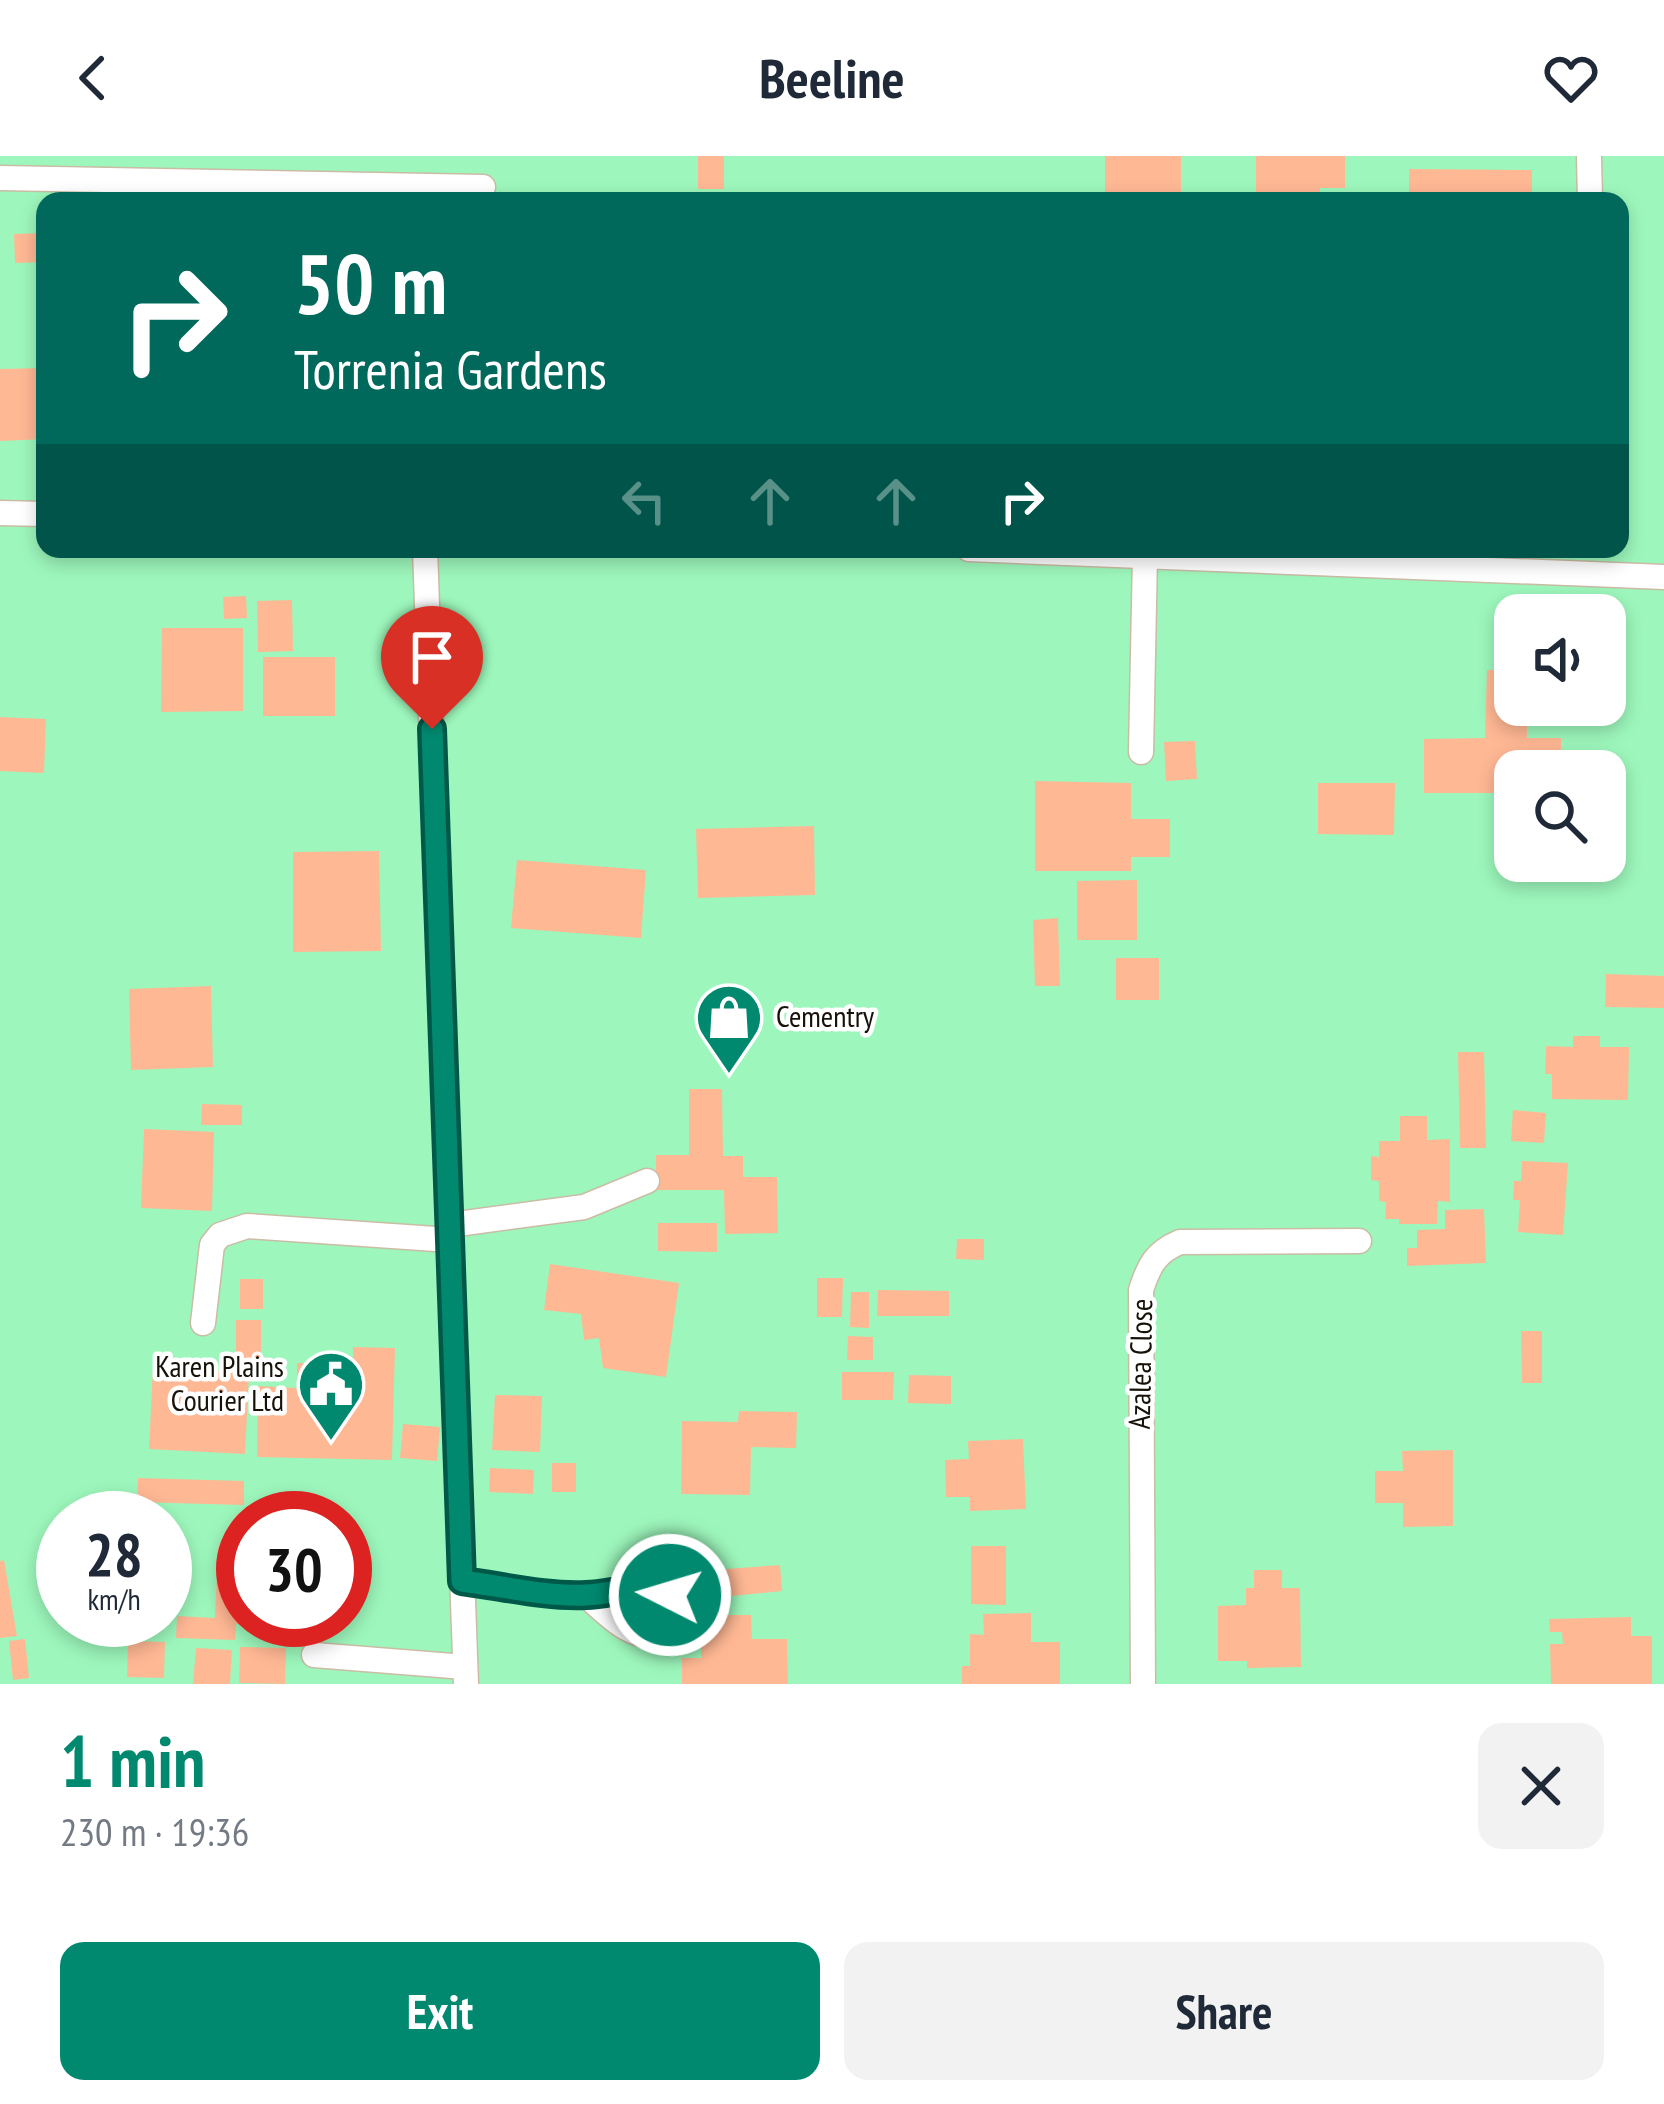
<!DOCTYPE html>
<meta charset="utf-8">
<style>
:root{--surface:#fff;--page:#f2f2f3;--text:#1f2937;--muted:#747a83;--accent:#00896f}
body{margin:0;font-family:"PT Sans Narrow",sans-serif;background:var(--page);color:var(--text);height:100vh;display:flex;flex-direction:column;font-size:45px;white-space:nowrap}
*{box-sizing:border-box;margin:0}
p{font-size:39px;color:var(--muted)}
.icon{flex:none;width:66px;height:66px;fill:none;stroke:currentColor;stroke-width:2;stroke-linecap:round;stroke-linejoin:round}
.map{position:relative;height:1528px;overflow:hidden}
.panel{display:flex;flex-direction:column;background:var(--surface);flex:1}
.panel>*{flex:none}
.guide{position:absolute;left:36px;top:36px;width:1593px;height:366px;border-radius:24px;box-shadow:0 6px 18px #0003;background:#00695c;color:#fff;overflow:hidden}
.buttons{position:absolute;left:1494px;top:438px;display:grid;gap:24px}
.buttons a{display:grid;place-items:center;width:132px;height:132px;border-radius:24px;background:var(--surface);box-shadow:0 6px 18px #0003;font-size:60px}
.speed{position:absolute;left:36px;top:1335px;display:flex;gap:24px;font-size:60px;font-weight:700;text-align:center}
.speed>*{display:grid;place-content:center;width:156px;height:156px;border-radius:50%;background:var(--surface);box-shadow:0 6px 18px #0003;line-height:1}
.speed small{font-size:30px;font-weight:400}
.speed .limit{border:18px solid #d22;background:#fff;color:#111}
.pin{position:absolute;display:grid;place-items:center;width:102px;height:102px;color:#fff;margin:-123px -51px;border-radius:50% 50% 50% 0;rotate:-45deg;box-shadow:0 0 12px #0007}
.pin .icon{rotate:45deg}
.me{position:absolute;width:132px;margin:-66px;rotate:275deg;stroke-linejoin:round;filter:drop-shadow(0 0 9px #0008)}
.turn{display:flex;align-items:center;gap:42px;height:252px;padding:0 60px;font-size:54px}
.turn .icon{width:156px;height:156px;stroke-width:2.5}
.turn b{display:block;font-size:84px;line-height:102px}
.lanes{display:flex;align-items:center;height:114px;padding:0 60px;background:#0003;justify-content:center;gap:60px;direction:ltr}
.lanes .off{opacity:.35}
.round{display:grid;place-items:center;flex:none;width:126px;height:126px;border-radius:24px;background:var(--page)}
.overview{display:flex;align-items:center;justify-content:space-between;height:204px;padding:0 60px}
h1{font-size:72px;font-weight:600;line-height:90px;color:var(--accent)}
.cta{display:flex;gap:24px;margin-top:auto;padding:24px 60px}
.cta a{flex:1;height:138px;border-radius:24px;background:var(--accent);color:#fff;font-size:48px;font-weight:600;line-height:138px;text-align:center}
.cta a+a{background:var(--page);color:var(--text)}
header{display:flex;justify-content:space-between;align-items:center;height:156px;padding:0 60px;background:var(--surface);font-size:54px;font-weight:600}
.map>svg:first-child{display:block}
.green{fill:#9df7bc;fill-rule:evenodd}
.building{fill:#ffb894}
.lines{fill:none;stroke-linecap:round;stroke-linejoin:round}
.minor-casing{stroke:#cabca5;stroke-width:27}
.minor{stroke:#fff;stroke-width:24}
.route-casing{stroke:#005948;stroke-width:30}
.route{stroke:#00896f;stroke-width:21}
.labels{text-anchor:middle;stroke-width:9;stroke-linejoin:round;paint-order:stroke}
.poi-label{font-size:30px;fill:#171209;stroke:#fff;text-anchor:start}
.street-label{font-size:30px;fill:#171209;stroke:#fff}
</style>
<header><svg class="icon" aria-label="back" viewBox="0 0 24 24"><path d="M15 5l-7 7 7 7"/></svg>Beeline<svg class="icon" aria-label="heart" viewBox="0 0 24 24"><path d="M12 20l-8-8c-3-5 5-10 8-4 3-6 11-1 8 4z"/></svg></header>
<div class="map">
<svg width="1664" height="1528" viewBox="0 0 1664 1528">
<rect width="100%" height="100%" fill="#feefd6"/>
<path class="green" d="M0,0h1664v1528h-1664zM45,45h1575v348h-1575zM1515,459h90v90h-90zM1515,615h90v90h-90zM63,1362h102v102h-102zM243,1362h102v102h-102z"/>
<path class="building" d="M698,0h26v33h-26z
M1105,0h76v36h46v9h-122z
M1256,0h89v32h-25v13h-64z
M1409,13l123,1v31h-123z
M45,77v29l-30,1 -1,-29z
M45,212v71l-45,2v-72z
M246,440l1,22 -23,1 -1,-22z
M292,444l1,51 -35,1 -1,-51z
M162,472h81v83l-82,1z
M263,501h72v59h-72z
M1487,514h28v35l12,3v30h34v33h-46v6h-14v16h-77v-54l61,-1z
M0,561l46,2 -2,54 -44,-2z
M1195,585l2,38 -31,2 -2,-39z
M1035,625l96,2v36h39v38h-39v14h-96z
M1318,627h77l-1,52 -76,-1z
M814,670l1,69 -117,3 -2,-69z
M379,695l2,100 -88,1v-100z
M517,704l129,10 -5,68 -130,-10z
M1137,724v60h-60v-59z
M1058,762l2,68h-25l-2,-66z
M1116,802h43v42h-43z
M1606,818l58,2v32l-59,-1z
M211,830l2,81 -82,3 -2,-81z
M1573,880h27v11h29l-1,53 -76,-1v-25h-7l1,-28 27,1z
M1458,896h26l2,96h-26z
M689,933h33l1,67h20v21h34l1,56 -53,1 -1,-44h-68v-35h33z
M202,948l40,1v20h-41z
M1513,954l33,3 -2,30 -33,-2z
M1400,960h27v24l23,-1v63l-12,-1 -1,23h-38v-5h-14l1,-17 -7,-1v-20l-8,-1v-24l8,1v-16h21z
M144,973l70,3 -2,79 -71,-3z
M1522,1005l46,2 -5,72 -45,-3 2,-32h-7l1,-19h7z
M1484,1053l2,54 -79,3v-18h10v-18l28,-1v-19z
M658,1067h59v29l-59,-1z
M957,1083h27v21l-28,-1z
M550,1108l129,19 -13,94 -63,-9 -4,-30 -15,2 -3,-26 -37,-4z
M817,1122h26l-1,39h-25z
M240,1123h23v30h-23z
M878,1134l71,1v25h-72z
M851,1136h18v36l-19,-1z
M236,1164h25v38h-25z
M1521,1175h21v52h-20z
M848,1180l25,1v23h-26z
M353,1191l42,1 -3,112 -135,-3 1,-71 39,2v-25l56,1z
M153,1212l96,4 -4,82 -96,-5z
M842,1216h52l-1,28h-51z
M909,1219l42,1v28l-43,-1z
M495,1239l47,1 -2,56 -48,-2z
M739,1255l58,1 -1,36 -45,-1 -1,48 -69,-1 1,-73 56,1z
M403,1268l37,3 -3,34 -37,-3z
M1023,1283l3,70 -56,2v-14h-24l-1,-37 24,-1 -1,-18z
M1453,1294v76l-50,1v-24h-28v-32h28l-1,-20z
M552,1307h24v29h-24z
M490,1312l44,2 -1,24 -44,-2z
M138,1322l106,3v24l-107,-3z
M236,1359h7v105h59l-1,7 -65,-3 -1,16 -59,-2 1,-22 38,2 3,-71 16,1z
M971,1390h35v59l-35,-1z
M688,1392l1,30 -48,2 -1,-30z
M4,1404l13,76 -17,2v-77z
M780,1409l2,26 -82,8 -2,-28z
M1254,1414h28v18h18l1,79 -54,1v-7h-29v-55l28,-1v-17h8z
M1031,1457v29h29v42h-98v-18h8v-32l14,1 -1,-21z
M701,1459h50l1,24h35l1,45h-106v-26h19z
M1631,1461v19h21v48h-101l-1,-40h13l-1,-12h-12l-1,-13z
M25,1483l4,39 -16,2 -4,-39z
M128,1485l37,1 -1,36 -37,-1z
M240,1491l46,1 -1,36 -46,-1z
M196,1492l36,2 -2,34h-37z"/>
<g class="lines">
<defs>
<path id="minor" d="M1589,0l1,45
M0,22l483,9
M0,357l45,1
M425,393l41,1135
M969,393l695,28
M1141,596l4,-197
M450,1069l134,-18 63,-26
M203,1167l9,-78 8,-10 27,-9 203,14
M462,1425c40,5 84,16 124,14 25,0 73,-22 89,8 6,12 0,24 -8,34 -36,3 -56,-19 -81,-42
M314,1499l151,12
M1143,1528l-2,-394c8,-25 15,-38 39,-48l179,-1"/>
</defs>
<use href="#minor" class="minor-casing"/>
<use href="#minor" class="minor"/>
</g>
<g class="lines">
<defs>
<path id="route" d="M432,573l30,852c40,5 84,16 124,14 30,-1 56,-14 84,0"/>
</defs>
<use href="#route" class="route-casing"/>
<use href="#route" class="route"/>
</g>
<defs>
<symbol id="shop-pin" viewBox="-11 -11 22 30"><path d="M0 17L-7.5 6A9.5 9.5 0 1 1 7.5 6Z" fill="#00896f" stroke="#fff"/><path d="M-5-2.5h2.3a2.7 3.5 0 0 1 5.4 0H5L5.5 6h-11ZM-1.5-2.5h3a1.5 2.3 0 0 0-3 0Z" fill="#fff"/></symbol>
<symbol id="civic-pin" viewBox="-11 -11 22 30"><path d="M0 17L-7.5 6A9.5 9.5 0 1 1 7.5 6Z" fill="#00896f" stroke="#fff"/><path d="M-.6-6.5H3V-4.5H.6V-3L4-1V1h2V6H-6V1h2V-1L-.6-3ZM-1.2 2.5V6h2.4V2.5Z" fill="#fff"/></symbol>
</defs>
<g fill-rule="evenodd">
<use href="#shop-pin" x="691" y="823" width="76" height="104"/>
<use href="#civic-pin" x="293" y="1190" width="76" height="104"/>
</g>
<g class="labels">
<g class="poi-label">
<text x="776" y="871">Cementry</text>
<text x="284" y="1221" text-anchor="end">Karen Plains<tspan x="284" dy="34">Courier Ltd</tspan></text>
</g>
<g class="street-label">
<text transform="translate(1141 1208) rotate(-89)" y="10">Azalea Close</text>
</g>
</g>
</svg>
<div class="buttons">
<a><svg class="icon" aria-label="sound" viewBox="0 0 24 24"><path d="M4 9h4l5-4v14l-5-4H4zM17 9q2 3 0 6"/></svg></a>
<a><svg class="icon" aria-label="search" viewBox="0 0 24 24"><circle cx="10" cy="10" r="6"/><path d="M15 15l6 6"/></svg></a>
</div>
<div class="speed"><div>28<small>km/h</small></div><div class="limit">30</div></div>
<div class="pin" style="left:432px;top:573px;background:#d93025"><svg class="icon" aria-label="arrive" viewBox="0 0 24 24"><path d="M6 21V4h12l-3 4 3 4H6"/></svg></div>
<svg class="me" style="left:670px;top:1439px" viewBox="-20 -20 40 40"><circle r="17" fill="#00896f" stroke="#fff" stroke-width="3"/><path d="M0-11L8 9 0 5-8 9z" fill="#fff"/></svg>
<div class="guide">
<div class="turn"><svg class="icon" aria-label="right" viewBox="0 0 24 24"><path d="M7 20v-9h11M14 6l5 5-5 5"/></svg><div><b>50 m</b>Torrenia Gardens</div></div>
<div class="lanes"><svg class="icon off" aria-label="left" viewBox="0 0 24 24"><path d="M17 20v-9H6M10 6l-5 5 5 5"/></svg><svg class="icon off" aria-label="ahead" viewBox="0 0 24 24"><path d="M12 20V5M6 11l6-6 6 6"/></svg><svg class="icon off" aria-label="ahead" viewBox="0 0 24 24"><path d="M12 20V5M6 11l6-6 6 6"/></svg><svg class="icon" aria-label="right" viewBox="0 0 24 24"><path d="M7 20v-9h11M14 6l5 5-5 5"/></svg></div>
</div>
</div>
<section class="panel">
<div class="overview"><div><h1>1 min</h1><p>230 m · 19:36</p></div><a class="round"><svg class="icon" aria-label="close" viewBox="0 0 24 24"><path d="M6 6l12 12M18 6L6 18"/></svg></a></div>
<div class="cta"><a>Exit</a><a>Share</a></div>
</section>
